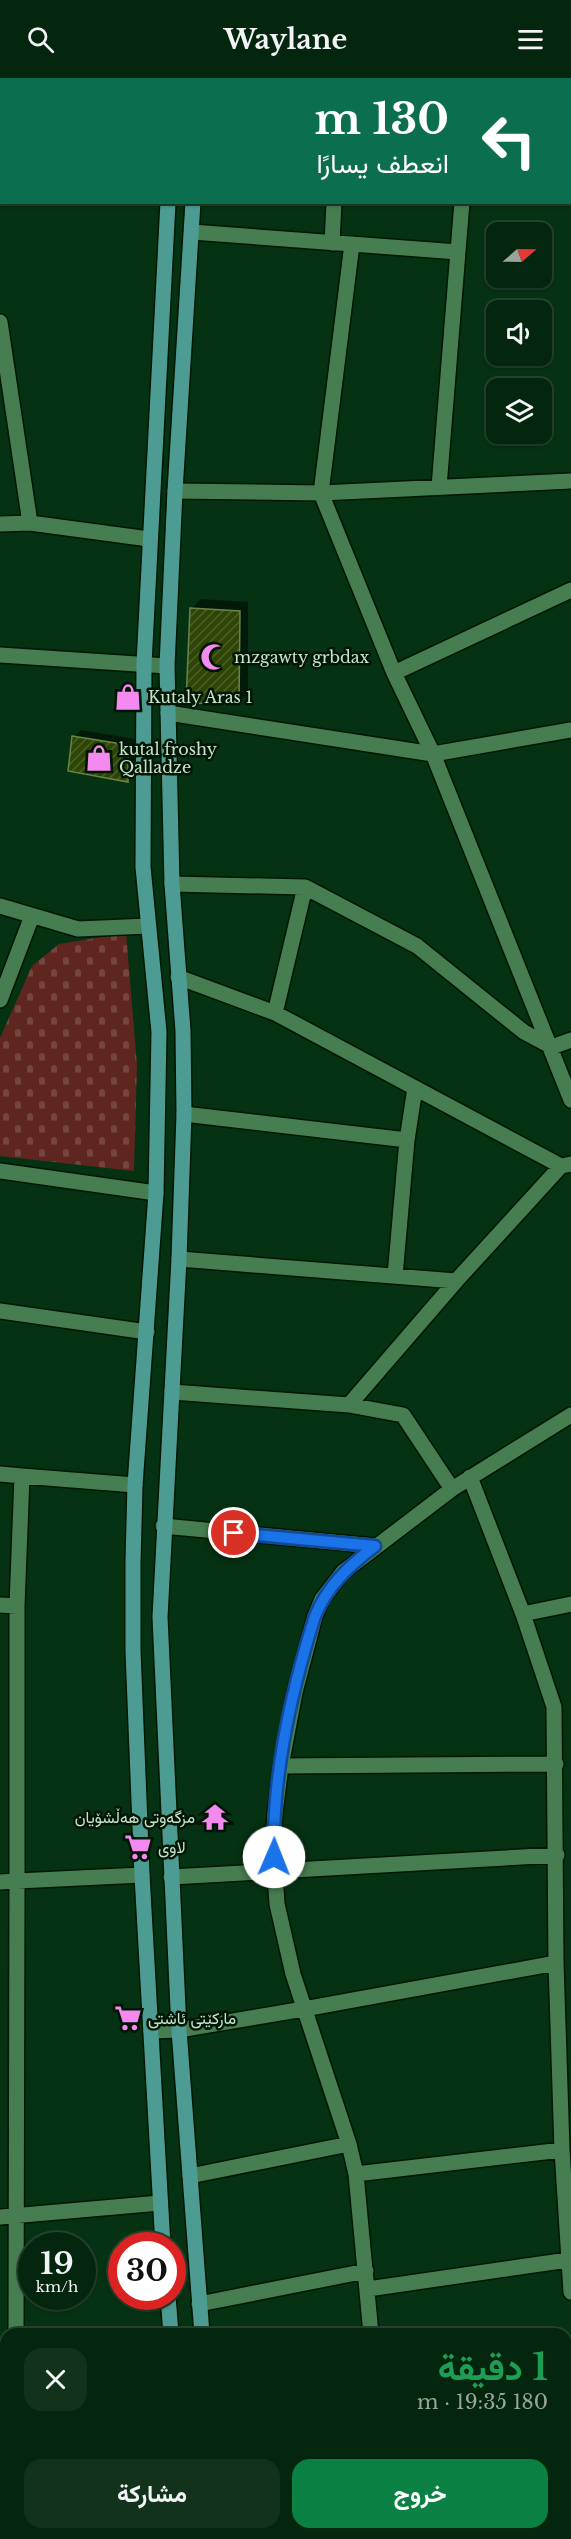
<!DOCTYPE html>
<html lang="ar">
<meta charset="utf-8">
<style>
:root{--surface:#04260e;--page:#12321c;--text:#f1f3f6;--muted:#97a59e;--line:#25432e;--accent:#0b8043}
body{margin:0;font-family:"Libre Baskerville",Vazirmatn,serif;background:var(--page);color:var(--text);direction:rtl;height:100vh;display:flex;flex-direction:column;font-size:22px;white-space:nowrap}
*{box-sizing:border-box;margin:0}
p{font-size:20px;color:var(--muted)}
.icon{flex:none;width:33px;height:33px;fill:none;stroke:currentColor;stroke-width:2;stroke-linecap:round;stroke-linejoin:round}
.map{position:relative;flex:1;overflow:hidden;direction:ltr}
.panel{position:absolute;left:0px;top:2250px;width:572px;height:212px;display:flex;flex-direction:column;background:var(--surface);border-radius:18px 18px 0 0;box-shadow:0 2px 4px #0004,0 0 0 2px var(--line);direction:rtl}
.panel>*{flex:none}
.guide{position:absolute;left:0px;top:0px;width:572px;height:126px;box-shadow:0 2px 4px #0004,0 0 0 2px var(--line);direction:rtl;background:#0b6e4f;color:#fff;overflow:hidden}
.needle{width:39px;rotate:70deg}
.fabs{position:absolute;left:486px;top:144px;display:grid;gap:12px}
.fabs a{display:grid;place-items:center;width:66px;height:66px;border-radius:12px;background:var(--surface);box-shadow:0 2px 4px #0004,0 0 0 2px var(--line);font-size:30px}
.speed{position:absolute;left:18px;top:2154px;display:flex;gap:12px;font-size:30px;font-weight:700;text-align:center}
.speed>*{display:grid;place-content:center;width:78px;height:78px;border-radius:50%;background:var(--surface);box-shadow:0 2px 4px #0004,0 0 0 2px var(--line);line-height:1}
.speed small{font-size:15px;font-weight:400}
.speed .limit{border:9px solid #d22;background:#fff;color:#111}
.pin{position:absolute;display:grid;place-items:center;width:51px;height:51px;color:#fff;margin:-26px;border:3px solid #fff;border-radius:50%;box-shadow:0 2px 6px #0007}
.me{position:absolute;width:66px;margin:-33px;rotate:1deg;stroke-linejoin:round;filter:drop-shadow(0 0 4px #0008)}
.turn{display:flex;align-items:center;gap:21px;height:126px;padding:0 24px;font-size:27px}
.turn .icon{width:78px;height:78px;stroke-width:2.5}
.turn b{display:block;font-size:42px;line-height:51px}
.round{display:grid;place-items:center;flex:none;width:63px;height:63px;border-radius:18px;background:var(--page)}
.overview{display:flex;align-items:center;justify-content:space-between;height:102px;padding:0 24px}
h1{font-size:36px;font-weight:700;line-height:45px;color:#1e9e55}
.cta{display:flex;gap:12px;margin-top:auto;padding:12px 24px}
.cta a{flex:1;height:69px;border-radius:18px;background:var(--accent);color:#fff;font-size:24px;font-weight:700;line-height:69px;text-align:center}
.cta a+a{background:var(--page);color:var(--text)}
header{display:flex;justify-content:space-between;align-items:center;height:78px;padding:0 24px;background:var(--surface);font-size:27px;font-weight:700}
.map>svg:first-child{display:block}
.cemetery{fill:url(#cemetery-stones)}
.shadow{fill:#0007}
.building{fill:url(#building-hatch);stroke:#698448;stroke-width:1.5}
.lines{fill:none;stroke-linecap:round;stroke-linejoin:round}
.minor-casing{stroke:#001703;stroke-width:18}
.major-casing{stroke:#001703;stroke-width:18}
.minor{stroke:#477e51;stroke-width:15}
.major{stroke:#4d9c93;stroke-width:15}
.route-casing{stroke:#114b97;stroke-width:15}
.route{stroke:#1a73e8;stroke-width:10}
.labels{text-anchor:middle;stroke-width:5;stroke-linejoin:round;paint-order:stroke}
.poi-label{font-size:16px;fill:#c7e4cb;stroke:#021605;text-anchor:start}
</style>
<header><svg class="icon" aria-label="menu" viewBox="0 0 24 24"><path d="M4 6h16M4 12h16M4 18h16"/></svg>Waylane<svg class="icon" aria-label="search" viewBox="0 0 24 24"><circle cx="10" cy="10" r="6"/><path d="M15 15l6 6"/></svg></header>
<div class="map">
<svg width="571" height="2461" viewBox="0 0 571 2461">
<defs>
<pattern id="cemetery-stones" width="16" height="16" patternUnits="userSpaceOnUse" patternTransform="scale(1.5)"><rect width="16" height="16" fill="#5f2620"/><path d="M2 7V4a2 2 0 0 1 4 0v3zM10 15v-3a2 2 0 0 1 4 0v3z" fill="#74453f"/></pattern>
<pattern id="building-hatch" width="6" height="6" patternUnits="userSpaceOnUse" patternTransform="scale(1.5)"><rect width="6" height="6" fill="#2e4506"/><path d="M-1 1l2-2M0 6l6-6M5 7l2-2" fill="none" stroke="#4b6029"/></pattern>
</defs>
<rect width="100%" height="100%" fill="#053212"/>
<path class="cemetery" d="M126,855l11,132 -3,106 -134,-15v-118l32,-72 27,-22z"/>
<path class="shadow" d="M217,0h64l-64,2z
M201,521l47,3v92l-10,9 -46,-95z
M81,652l54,9v34l-7,7 -54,-43z"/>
<path class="building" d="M190,530l50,3 -1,93 -53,-1z
M72,658l56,9v37l-60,-11z"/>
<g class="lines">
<defs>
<path id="minor" d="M485,0v2
M340,2v-2
M570,31h1
M0,62h2
M192,154l266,20
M332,165l2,-41
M352,166l-31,249 73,180 39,81 138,346
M0,244l30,201
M439,409l23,-285
M175,413l146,2 250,-12
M0,446l30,-1 119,16
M0,577l167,11
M394,595l177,-83
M168,635l265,41 138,-24
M172,806l133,3 112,59 107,86 28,15 19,-7
M0,828l78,23 70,-3
M178,899l97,36 286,153 10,-2
M0,922l32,-84
M275,935l30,-126
M184,1036l223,26
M0,1093l156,22
M179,1181l277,22
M395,1198l12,-136 8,-52
M0,1233l147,21
M172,1314l177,13 54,10 49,74
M349,1327l107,-124 105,-115
M0,1396l22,2
M470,1399l53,137 31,93 2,256 6,187 9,142
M135,1407l-113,-9 -5,130v275l125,-6
M163,1448l212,20
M0,1527l17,1
M523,1536l48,-10
M281,1688l275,-2
M171,1799l386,-22
M0,1804l17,-1 -1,453
M151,1953l28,-1 125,-21 252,-46
M356,2096l206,-24
M190,2098l159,-32
M0,2139l160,-14
M368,2211l200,-29
M199,2226l167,-33
M371,2256l-15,-160 -7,-30 -56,-170 -16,-70 -4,-61 2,-30 6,-47 14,-74 20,-76 7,-17 21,-27 109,-83 119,-74
M566,2307l5,-2
M566,2443l5,14
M18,2456v5
M393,2456l1,5
M490,2456l2,5"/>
<path id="major" d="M175,2v-2
M199,2v-2
M193,124l-18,289 -8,175 5,218 11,147 1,83 -5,145 -19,358 19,413 23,304
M163,2168l-21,-371 -9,-224v-88l2,-78 21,-292 3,-161 -16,-165 1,-203 24,-462
M168,2218l3,38
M192,2456l1,5
M226,2456l1,5"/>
</defs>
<use href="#minor" class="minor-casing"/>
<use href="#major" class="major-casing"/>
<use href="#minor" class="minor"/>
<use href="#major" class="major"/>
</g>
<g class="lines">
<defs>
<path id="route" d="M234,1455l141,13c-26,20 -47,39 -60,70 -24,76 -43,161 -41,241"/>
</defs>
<use href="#route" class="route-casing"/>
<use href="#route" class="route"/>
</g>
<defs>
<symbol id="mosque-bare" viewBox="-9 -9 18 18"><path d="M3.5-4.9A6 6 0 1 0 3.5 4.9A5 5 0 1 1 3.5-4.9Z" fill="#f489f0" stroke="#021605" stroke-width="2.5" paint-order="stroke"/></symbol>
<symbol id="shop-bare" viewBox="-9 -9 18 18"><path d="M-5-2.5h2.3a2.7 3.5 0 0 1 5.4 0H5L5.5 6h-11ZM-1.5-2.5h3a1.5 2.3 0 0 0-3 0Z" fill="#f489f0" stroke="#021605" stroke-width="2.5" paint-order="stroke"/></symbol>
<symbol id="temple-bare" viewBox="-9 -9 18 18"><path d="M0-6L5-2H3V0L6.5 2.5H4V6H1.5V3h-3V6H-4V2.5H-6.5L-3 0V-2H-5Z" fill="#f489f0" stroke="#021605" stroke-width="2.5" paint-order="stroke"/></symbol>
<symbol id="supermarket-bare" viewBox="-9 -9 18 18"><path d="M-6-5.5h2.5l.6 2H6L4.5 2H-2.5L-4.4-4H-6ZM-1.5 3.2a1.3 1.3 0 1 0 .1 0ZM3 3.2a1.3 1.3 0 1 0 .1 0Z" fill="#f489f0" stroke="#021605" stroke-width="2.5" paint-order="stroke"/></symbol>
</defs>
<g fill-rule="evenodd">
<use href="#mosque-bare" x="195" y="560" width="38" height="38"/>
<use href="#shop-bare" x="109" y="600" width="38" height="38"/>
<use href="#shop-bare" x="80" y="661" width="38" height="38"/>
<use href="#temple-bare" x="196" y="1720" width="38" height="38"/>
<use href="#supermarket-bare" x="119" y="1750" width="38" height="38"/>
<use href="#supermarket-bare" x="109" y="1921" width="38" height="38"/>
</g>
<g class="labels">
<g class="poi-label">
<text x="234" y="585">mzgawty grbdax</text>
<text x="148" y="625">Kutaly Aras 1</text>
<text x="119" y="677">kutal froshy<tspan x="119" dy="18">Qalladze</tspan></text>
<text x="195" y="1745" text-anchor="end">مزگەوتی ھەڵشۆیان</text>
<text x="158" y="1775">لاوی</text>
<text x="148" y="1946">مارکێتی ئاشتی</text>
</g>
</g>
</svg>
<div class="fabs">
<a><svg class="needle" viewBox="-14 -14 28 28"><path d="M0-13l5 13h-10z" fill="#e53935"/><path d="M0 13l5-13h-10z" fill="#97a59e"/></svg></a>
<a><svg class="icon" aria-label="sound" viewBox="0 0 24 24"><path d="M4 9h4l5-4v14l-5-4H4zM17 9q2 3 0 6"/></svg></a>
<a><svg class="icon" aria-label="layers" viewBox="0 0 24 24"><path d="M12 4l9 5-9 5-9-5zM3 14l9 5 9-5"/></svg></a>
</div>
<div class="speed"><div>19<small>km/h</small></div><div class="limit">30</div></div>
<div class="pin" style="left:234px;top:1455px;background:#d93025"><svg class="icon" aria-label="arrive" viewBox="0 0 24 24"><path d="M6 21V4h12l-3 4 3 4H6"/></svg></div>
<svg class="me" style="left:274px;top:1779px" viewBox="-20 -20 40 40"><circle r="19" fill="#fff"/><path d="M0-13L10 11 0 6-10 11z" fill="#1a73e8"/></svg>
<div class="guide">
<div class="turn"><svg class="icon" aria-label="left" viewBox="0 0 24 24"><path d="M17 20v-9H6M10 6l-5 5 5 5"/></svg><div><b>130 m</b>انعطف يسارًا</div></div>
</div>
<section class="panel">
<div class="overview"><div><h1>1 دقيقة</h1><p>180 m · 19:35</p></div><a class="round"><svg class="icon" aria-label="close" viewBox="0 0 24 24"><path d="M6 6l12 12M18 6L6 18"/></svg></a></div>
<div class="cta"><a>خروج</a><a>مشاركة</a></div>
</section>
</div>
